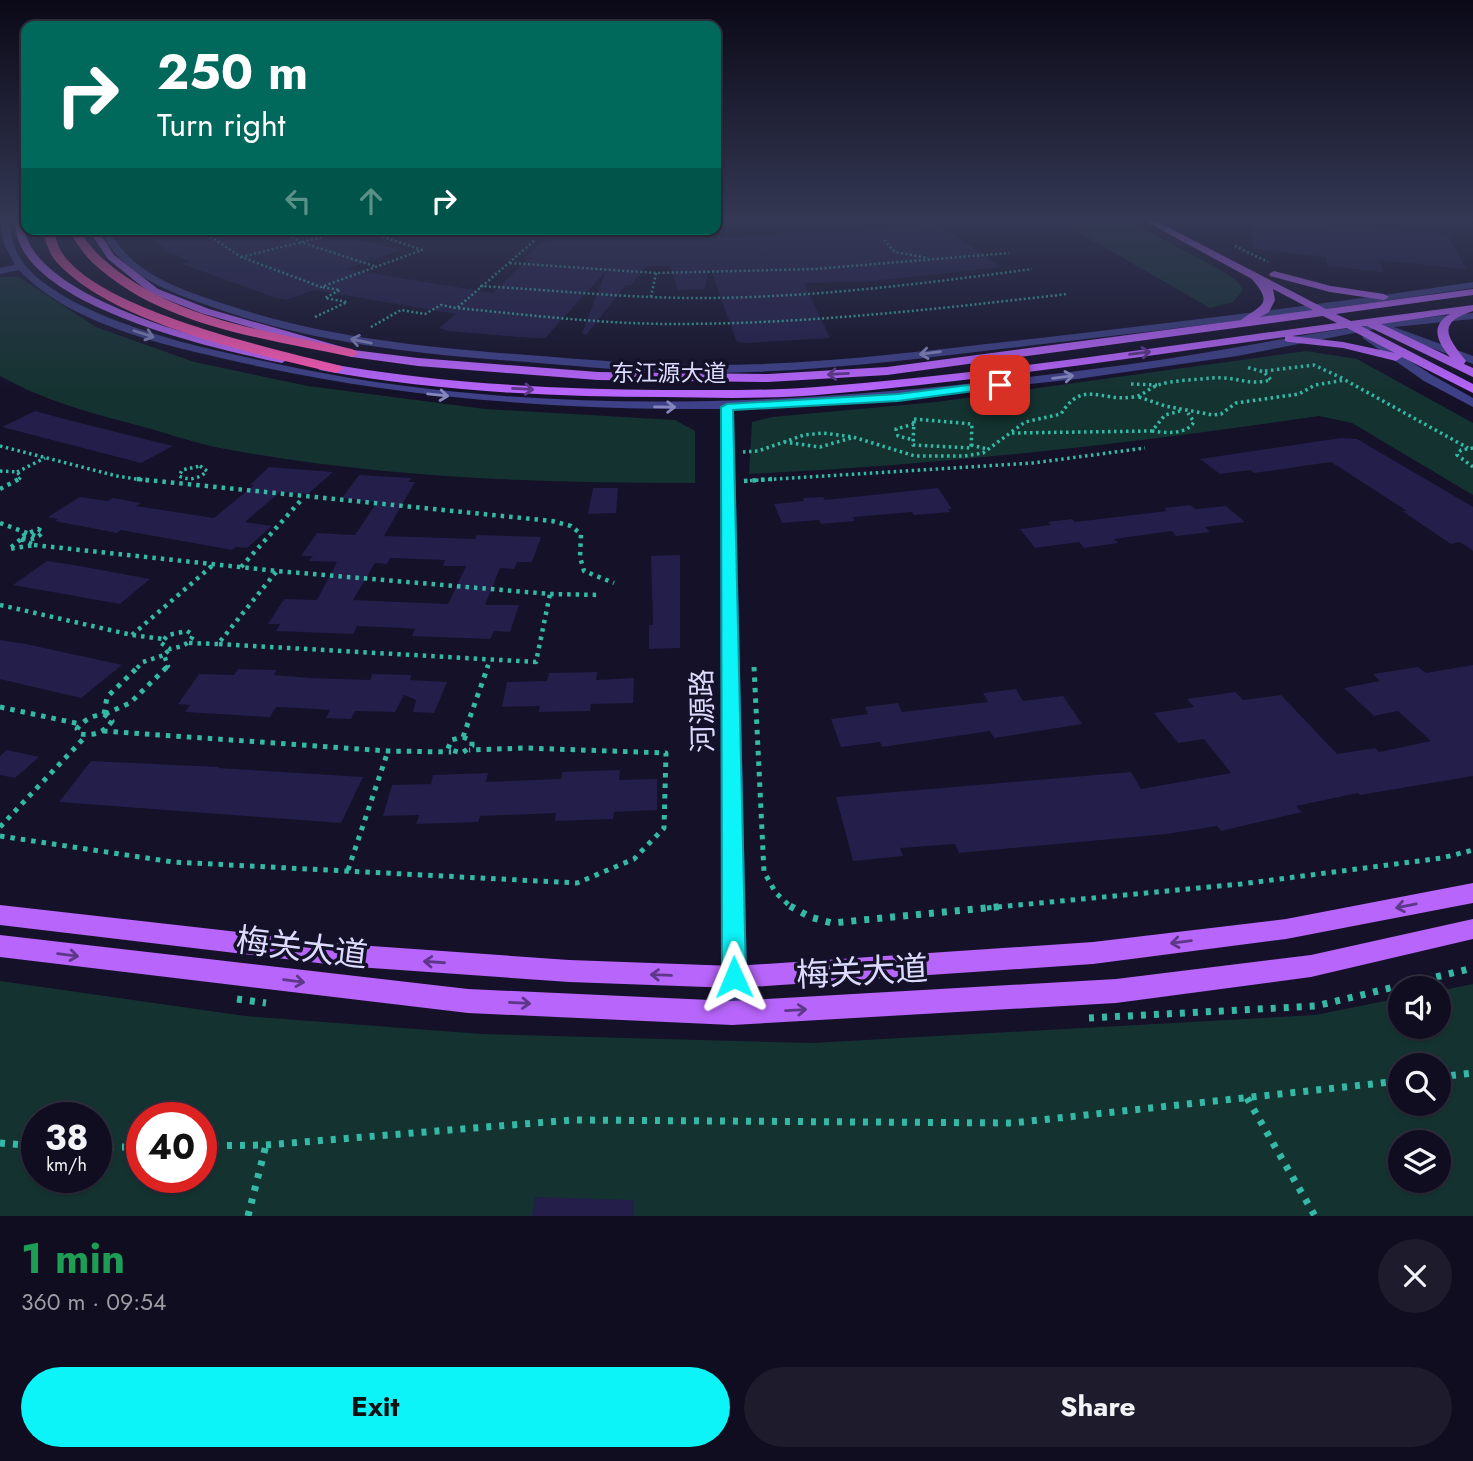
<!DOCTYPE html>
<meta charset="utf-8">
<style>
:root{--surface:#0f0d1f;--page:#1d1b2c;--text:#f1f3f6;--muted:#9b9ca4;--line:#2f2d3d;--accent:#0cf3f8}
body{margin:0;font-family:Jost,"Noto Sans SC",sans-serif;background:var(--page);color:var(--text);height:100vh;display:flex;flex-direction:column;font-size:26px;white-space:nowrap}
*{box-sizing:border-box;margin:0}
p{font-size:23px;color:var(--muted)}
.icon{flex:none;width:38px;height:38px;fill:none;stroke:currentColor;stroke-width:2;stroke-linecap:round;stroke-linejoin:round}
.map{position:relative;height:1216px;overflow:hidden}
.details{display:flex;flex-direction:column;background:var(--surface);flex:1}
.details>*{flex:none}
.hud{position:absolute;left:21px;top:21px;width:700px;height:214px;border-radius:14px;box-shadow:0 2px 5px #0004,0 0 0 2px var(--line);background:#00695c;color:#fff;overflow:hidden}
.tools{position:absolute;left:1388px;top:976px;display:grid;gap:14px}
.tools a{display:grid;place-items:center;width:63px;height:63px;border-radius:50%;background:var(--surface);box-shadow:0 2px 5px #0004,0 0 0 2px var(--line);font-size:35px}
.speed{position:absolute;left:21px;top:1102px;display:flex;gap:14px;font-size:35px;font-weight:700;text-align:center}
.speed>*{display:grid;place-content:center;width:91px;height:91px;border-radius:50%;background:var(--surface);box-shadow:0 2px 5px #0004,0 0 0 2px var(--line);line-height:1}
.speed small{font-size:18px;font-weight:400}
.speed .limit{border:10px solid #d22;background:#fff;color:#111}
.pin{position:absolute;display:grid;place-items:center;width:60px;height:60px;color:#fff;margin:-30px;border-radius:14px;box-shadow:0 4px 10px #0006}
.me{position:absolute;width:77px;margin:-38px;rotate:359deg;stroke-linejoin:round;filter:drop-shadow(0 0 5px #0008)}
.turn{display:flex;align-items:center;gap:24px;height:147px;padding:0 21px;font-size:32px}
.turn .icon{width:91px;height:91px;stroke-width:2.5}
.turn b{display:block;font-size:49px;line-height:60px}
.lanes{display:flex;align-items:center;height:66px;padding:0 21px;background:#0003;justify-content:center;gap:35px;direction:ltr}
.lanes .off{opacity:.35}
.round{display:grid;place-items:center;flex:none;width:74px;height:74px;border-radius:37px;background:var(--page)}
.summary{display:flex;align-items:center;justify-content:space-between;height:119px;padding:0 21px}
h1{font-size:42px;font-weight:700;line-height:52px;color:#1e9e55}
.cta{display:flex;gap:14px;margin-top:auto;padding:14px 21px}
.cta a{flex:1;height:80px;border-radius:42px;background:var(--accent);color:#111;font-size:28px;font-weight:700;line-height:80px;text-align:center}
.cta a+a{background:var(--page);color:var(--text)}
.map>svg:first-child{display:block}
.green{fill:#143330;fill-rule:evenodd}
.building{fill:#231e4a;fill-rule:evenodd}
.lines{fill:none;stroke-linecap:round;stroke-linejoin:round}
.path-far4{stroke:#34b9a6;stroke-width:2.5;stroke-dasharray:2 2.5;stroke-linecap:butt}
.path-far3{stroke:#34b9a6;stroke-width:3.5;stroke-dasharray:2.5 3.5;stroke-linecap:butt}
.path-far2{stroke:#34b9a6;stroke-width:4.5;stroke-dasharray:3.5 5;stroke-linecap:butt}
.path-far1{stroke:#34b9a6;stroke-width:5;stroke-dasharray:4.5 6;stroke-linecap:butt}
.path{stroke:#34b9a6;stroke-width:7;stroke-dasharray:5 8;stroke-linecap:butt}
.minor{fill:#3e4187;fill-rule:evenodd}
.major{fill:#b765fb;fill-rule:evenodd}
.highway{fill:#fb59b3;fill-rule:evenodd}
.oneway{stroke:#8586bd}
.oneway2{stroke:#5d3788}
.route{fill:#0cf3f8;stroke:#089ea1;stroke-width:2}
.labels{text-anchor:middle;stroke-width:7;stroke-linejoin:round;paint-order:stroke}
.far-street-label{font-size:23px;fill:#dcdbfe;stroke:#141129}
.street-label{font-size:28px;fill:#dcdbfe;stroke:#141129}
.near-street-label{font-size:33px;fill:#dcdbfe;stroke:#141129}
</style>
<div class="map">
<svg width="1473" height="1216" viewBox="0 0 1473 1216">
<rect width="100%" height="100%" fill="#141129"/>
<path class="green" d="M1059,221h70l95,51 13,9 6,9 -10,12 -23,6z
M0,277h19l77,50 98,35 114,24 177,23 190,11 20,11v52c-159,0 -318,-5 -475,-35 -25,-5 -51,-14 -76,-21 -50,-13 -99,-26 -144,-51z
M1306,351l51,8 116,64v72l-121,-72 -33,-7c-189,28 -379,49 -570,58l3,-52 20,-5 164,-15z
M0,981l245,35 237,18 330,9 503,-28 85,-17v29h38l1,-36 34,-7v232h-1473zM1400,1066h38v38h-38zM37,1118h59v60h-59zM142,1118h59v60h-59zM1400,1143h38v38h-38z"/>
<path class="building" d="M1252,221h72v3l124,11 18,34 -87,-9 4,12 -55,-6 -2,-9 -73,-8z
M937,223l64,44 -139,15 -58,1 26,55 -83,5 -10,-1 -28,-76 -4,23 -27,1 -8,-24h-23l-16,19h-5l-40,50 -4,-2 24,-62 -61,67h-13l-83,-7 -10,-3 17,-14 -142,-24 -28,10 -13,-3 -91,-33 8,-2 -21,-10 -30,-23h192l10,6 60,15 -56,19 148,24 36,-35 -5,-1 34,-26 96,7 101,-2 69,-5 9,3z
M35,411l41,11 97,24 -32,17 -139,-36z
M1341,438l16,1 116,68v44l-13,-9 -9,2 -49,-33h5l-76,-49 -77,11 -4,-3 -30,4 -20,-15z
M269,467l64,5 -25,22 -28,-2 -35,30 27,4 -25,22 -11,-1 -4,3 -111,-20 -4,3 -62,-12 3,-2 -10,-2 32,-20 27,4 6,-3 28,5 -5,3 78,12 40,-33h-4z
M359,475l53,3 -4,4h7l-31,54 91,3 2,-4 64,2 -9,25h-15l-3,7 -14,-1 -15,37h34l-9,27 -16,-1 -4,8 -78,-3 3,-7 -12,-1 -46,-2 -4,8 -77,-3 4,-7h-12l16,-25 33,1 20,-38 -28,-1 4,-5h-12l16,-23 38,2 22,-33 -35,-4zM390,558l55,2 -2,6h23l-18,38 -95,-4 22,-37 12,1z
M593,488h25l-2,25 -28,1z
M938,488l14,21h-4l2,3 -36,3 -2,-3 -59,5 2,4 -34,3 -2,-4 -37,3 -8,-19 30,-3 -1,-3 20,-1 2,3z
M1190,505l5,4 31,-3 19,16 -40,5 5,5 -34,4 -4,-5 -58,8 4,4 -34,5 -5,-6 -44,6 -15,-19 31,-4 -3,-3 24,-3 3,3 92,-11 -3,-3z
M680,555v93l-31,1v-24h4l-2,-69z
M47,561l27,4 76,14 -30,25 -107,-19z
M0,640l26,4 96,21 -41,33 -81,-19z
M1473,665v111l-113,19 -2,-2 -62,13 6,6 -81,19 -4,-5 -50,8 -208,19 -4,-9 -55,4 3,8 -50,5 -17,-64 295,-25 10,17 90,-16 -27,-34 -26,4 -24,-30 40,-6 -7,-8 48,-7 8,8 38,-5 56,59 38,-6 4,4 52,-11 -33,-30 -24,5 -30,-28 36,-7 -7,-7 45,-7 8,6z
M238,669l39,1 -3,5 36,3 60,2 2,-6 39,1 -1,5 37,2 -13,31 -21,-1 3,-12 -12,-5 -9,17 -40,-1 -4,8 -25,-1 4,-8 -13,-1 -41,-2 -6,10 -85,-5 5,-7 -12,-1 21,-30 35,1z
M597,672l-1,8 38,-2 -1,25 -42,1 -1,7 -51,1 1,-6 -38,1 5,-25 40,-1 2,-8z
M1016,689l7,12 40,-5 19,28 -88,14 -4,-7 -108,16 -2,-5 -39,5 -10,-28 37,-5 -3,-7 33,-4 4,9 86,-10 -5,-9z
M7,750l32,7 -24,21 -15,-3v-19z
M91,761l128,6 -1,1 145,9 -22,46 -282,-21z
M620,770l-1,10 38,-1v31l-43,2 -1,7 -58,2 1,-8 -76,3 -2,6 -62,2 3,-9 -36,1 9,-31 39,-1 2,-9 55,-2 -2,9 75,-3 1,-7z
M535,1197l99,3v16h-102z"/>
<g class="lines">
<path class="path-far4" d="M199,229l42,28 80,30 101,-37 -62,-21
M281,229l19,13 74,24
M884,240l11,12 33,6
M534,241l-77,67c72,7 145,16 218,16 131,0 262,-15 392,-30
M1235,246l33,16
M241,257l114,-28
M510,263l146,10 159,-4 194,-16
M480,286c73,4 145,12 218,12 112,0 223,-14 334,-29
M651,297l5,-24
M315,317l32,-15 -22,-4 15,-8 -18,-3
M371,327l30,-17 24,4 16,-9 15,3"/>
<path class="path-far3" d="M1265,371l49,-6 30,14
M1131,384l26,1
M1139,397l26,9 48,9 8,-1 15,-11 63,-9 16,-9 30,-5 123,68
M914,419l58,5 -1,24 -58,-3z
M914,424l-18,5 2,7 16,4
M1152,431c14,2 34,4 42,-9l-6,-9
M1012,433l140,-2 13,-16 15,-4
M784,442l36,5 31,-9
M971,445l16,4
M0,446l117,30 32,5
M1473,448l-12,2 -4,5 16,12
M743,452l15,-1 46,-16 19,-2 30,4 62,19h50l18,-3 42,-31 36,-8c22,-35 39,-12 72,-17 10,-1 16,-9 25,-12 15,-5 37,-5 54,-7 24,-2 35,8 59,2l-7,-8 -18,-5
M200,466l7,5c-8,8 -18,10 -28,5l3,-6z
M0,471l17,1 4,5 -4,4
M17,472l28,-14
M744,481l289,-18 112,-15"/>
<path class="path-far2" d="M137,479l415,42 19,5 10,8 -1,23 4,14 30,12
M744,481l28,-2
M0,489l19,-10
M0,523l38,14
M38,529l5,3c-6,7 -15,10 -23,5z
M21,539l13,6 -25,4z
M34,545l243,26 273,23 49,1
M241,567l62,-69
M276,572l-58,72 318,18 14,-68
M0,605l132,30 31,4
M187,631l6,4c-3,10 -14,12 -23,14l-9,-6 7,-8z
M132,635l81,-70
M189,643l29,1
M137,668l6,-6 21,-7
M166,668l2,-2 -4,-11 6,-6
M487,668l3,-8"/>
<path class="path-far1" d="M754,667l10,205 12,21 16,15
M0,707l80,17
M104,714l8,7c-8,12 -18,15 -32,13l-3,-5c6,-9 17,-14 27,-15z
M104,714l3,-17 32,-31
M105,714l25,-11 38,-37
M103,731l285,20 63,1
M463,737l25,-71
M463,737l9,4v5l-10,7 -14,-4 3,-9z
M0,827l86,-91
M0,836l173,26 404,21 57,-24 30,-31 2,-75 -140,-5 -57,2
M348,870l40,-119
M987,908l254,-24 201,-26 31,-8"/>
<path class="path" d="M790,906l20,11 22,6 174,-17
M237,999l29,4
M1089,1018l227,-12 157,-38
M1438,1077l35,-4
M1247,1098l68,118
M0,1143l37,3
M201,1146l65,-1 306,-25 440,3 388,-42
M96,1147h46
M248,1216l18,-71"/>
<path class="minor" d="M0,221h8c3,13 5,26 12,37 29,47 138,79 190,91 65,15 130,29 196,37 239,31 480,11 718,-21 117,-16 231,-43 349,-52v6l-79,8 79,29v8l-93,-36 -143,28 -160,23 -226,24 -117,6 13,568 -2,36 -4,9 -9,3 -9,-3 -4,-9 2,-36 -1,-568c-171,1 -333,-12 -499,-51 -66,-15 -155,-37 -202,-88l-19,4v-6l15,-3 -11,-21z
M100,229h9c22,48 82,64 128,79 93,30 193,40 291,47 61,5 121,10 182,10 111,0 221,-15 330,-27 145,-17 289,-34 433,-56v6c-143,22 -286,39 -430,56 -110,13 -221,28 -332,29 -62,0 -123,-6 -184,-11 -99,-7 -200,-17 -294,-48 -49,-17 -110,-33 -133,-85z
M1368,334l64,41 41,23v9l-49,-26 -60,-42 -2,-2z"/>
<path class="major" d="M16,221h8c-2,65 146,109 196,121 18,5 56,7 68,17l-6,4c-62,-13 -272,-59 -266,-142z
M1145,221h11l170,88 147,-20v6l-137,19 15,7 122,-16v6c-38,12 -25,27 -7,50l-2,3 9,4v9l-106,-51h-6l112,58v9l-71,-36 -6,4 -53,-13 -54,-6 -4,-1v-4c-156,21 -312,45 -468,58 -51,4 -103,3 -154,2 -115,0 -230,-6 -343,-27l-6,-4 6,-4c113,21 228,27 343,28 51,0 102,1 153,-3 174,-13 349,-41 521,-64l-14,-7 -436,59 -119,7 -170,-2 -180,-14 -66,-9 -93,-27 -58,-17 -51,-20 -42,-34 -20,-30h9l17,26 44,34 51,20 144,41 65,8 180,14 170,2 119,-7 354,-47c22,-16 32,-16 11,-41zM1273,289l40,21 -53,7 9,-5 6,-12zM1450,314c-21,12 -12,29 0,43l-69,-33zM1347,328l48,25 -52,-11 -51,-6z
M1274,271l57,15 53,8 5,3 -5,3 -54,-8 -60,-16 -1,-2z
M1473,883v20l-187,36 -193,25 -359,24 -165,-6 -226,-16 -343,-41v-20l343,39 226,16 165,6 359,-24 193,-23z
M1473,919v20l-162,38 -195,26 -384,22 -264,-12 -468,-56v-22l468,54 264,12 384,-22 195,-24z"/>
<path class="highway" d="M42,229h11c3,8 5,19 10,25 39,57 211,95 278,112l2,3 -7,4c-80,-19 -228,-50 -282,-114 -6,-8 -9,-21 -12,-30z
M67,229h11c7,10 15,21 24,29 68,61 164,73 250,91l7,4 -7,4c-88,-19 -190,-30 -259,-94 -10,-9 -18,-23 -26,-34z"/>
</g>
<defs><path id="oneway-shaft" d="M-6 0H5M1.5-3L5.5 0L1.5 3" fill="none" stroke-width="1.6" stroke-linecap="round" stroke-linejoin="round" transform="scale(1.75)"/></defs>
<g class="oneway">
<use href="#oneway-shaft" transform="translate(144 334) rotate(18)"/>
<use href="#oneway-shaft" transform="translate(361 341) rotate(-169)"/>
<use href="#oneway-shaft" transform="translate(930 353) rotate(173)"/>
<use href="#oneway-shaft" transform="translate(1063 377) rotate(-7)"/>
<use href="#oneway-shaft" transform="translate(438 395) rotate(6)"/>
<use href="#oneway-shaft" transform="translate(665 407) rotate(1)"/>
</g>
<g class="oneway2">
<use href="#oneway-shaft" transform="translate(1140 353) rotate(-8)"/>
<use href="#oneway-shaft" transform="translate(838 374) rotate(177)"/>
<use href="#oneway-shaft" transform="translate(523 389) rotate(3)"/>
<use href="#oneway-shaft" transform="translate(1406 906) rotate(169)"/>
<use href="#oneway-shaft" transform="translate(1181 942) rotate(173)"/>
<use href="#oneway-shaft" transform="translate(68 955) rotate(7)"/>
<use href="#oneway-shaft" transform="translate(434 962) rotate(-176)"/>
<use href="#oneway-shaft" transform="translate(661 975) rotate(-178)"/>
<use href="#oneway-shaft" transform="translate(294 981) rotate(7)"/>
<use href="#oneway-shaft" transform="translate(520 1003) rotate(3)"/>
<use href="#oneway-shaft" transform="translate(796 1010) rotate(-3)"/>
</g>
<linearGradient id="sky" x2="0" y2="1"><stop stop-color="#0b0917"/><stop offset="0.56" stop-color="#343854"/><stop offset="1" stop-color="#343854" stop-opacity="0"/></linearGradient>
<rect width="1473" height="392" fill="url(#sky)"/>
<path class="route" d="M1000,381l6,4 -2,2 -106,14 -165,9 13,567 -4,8 -8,3 -8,-3 -4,-8 -1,-570 6,-3 171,-10z"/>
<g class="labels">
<g class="far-street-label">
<text x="669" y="381">东江源大道</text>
</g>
<g class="street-label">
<text transform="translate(702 711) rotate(-91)" y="10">河源路</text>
</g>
<g class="near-street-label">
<text transform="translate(302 947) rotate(7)" y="12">梅关大道</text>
<text transform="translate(862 971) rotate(-3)" y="12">梅关大道</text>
</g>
</g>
</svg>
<div class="tools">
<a><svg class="icon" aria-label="sound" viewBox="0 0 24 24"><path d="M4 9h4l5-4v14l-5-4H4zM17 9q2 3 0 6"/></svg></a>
<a><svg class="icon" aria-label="search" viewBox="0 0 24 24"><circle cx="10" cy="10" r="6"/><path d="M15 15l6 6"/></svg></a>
<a><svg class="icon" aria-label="layers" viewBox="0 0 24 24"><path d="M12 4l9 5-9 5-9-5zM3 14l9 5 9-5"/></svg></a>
</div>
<div class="speed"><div>38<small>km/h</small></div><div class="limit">40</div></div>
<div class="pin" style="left:1000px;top:385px;background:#d93025"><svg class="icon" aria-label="arrive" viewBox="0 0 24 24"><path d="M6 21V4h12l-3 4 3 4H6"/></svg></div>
<svg class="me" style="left:734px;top:977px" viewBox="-20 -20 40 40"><path d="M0-17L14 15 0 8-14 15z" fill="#0cf3f8" stroke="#fff" stroke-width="4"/></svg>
<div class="hud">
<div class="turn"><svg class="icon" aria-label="right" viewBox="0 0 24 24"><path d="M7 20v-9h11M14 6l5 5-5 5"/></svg><div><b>250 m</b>Turn right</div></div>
<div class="lanes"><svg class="icon off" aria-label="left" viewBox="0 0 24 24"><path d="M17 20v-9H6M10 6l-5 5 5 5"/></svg><svg class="icon off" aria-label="ahead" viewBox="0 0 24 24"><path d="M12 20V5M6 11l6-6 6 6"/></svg><svg class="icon" aria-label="right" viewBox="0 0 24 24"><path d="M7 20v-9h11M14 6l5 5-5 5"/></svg></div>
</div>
</div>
<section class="details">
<div class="summary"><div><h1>1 min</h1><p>360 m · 09:54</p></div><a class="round"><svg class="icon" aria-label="close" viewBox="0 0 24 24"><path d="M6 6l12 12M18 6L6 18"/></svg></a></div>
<div class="cta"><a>Exit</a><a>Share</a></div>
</section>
